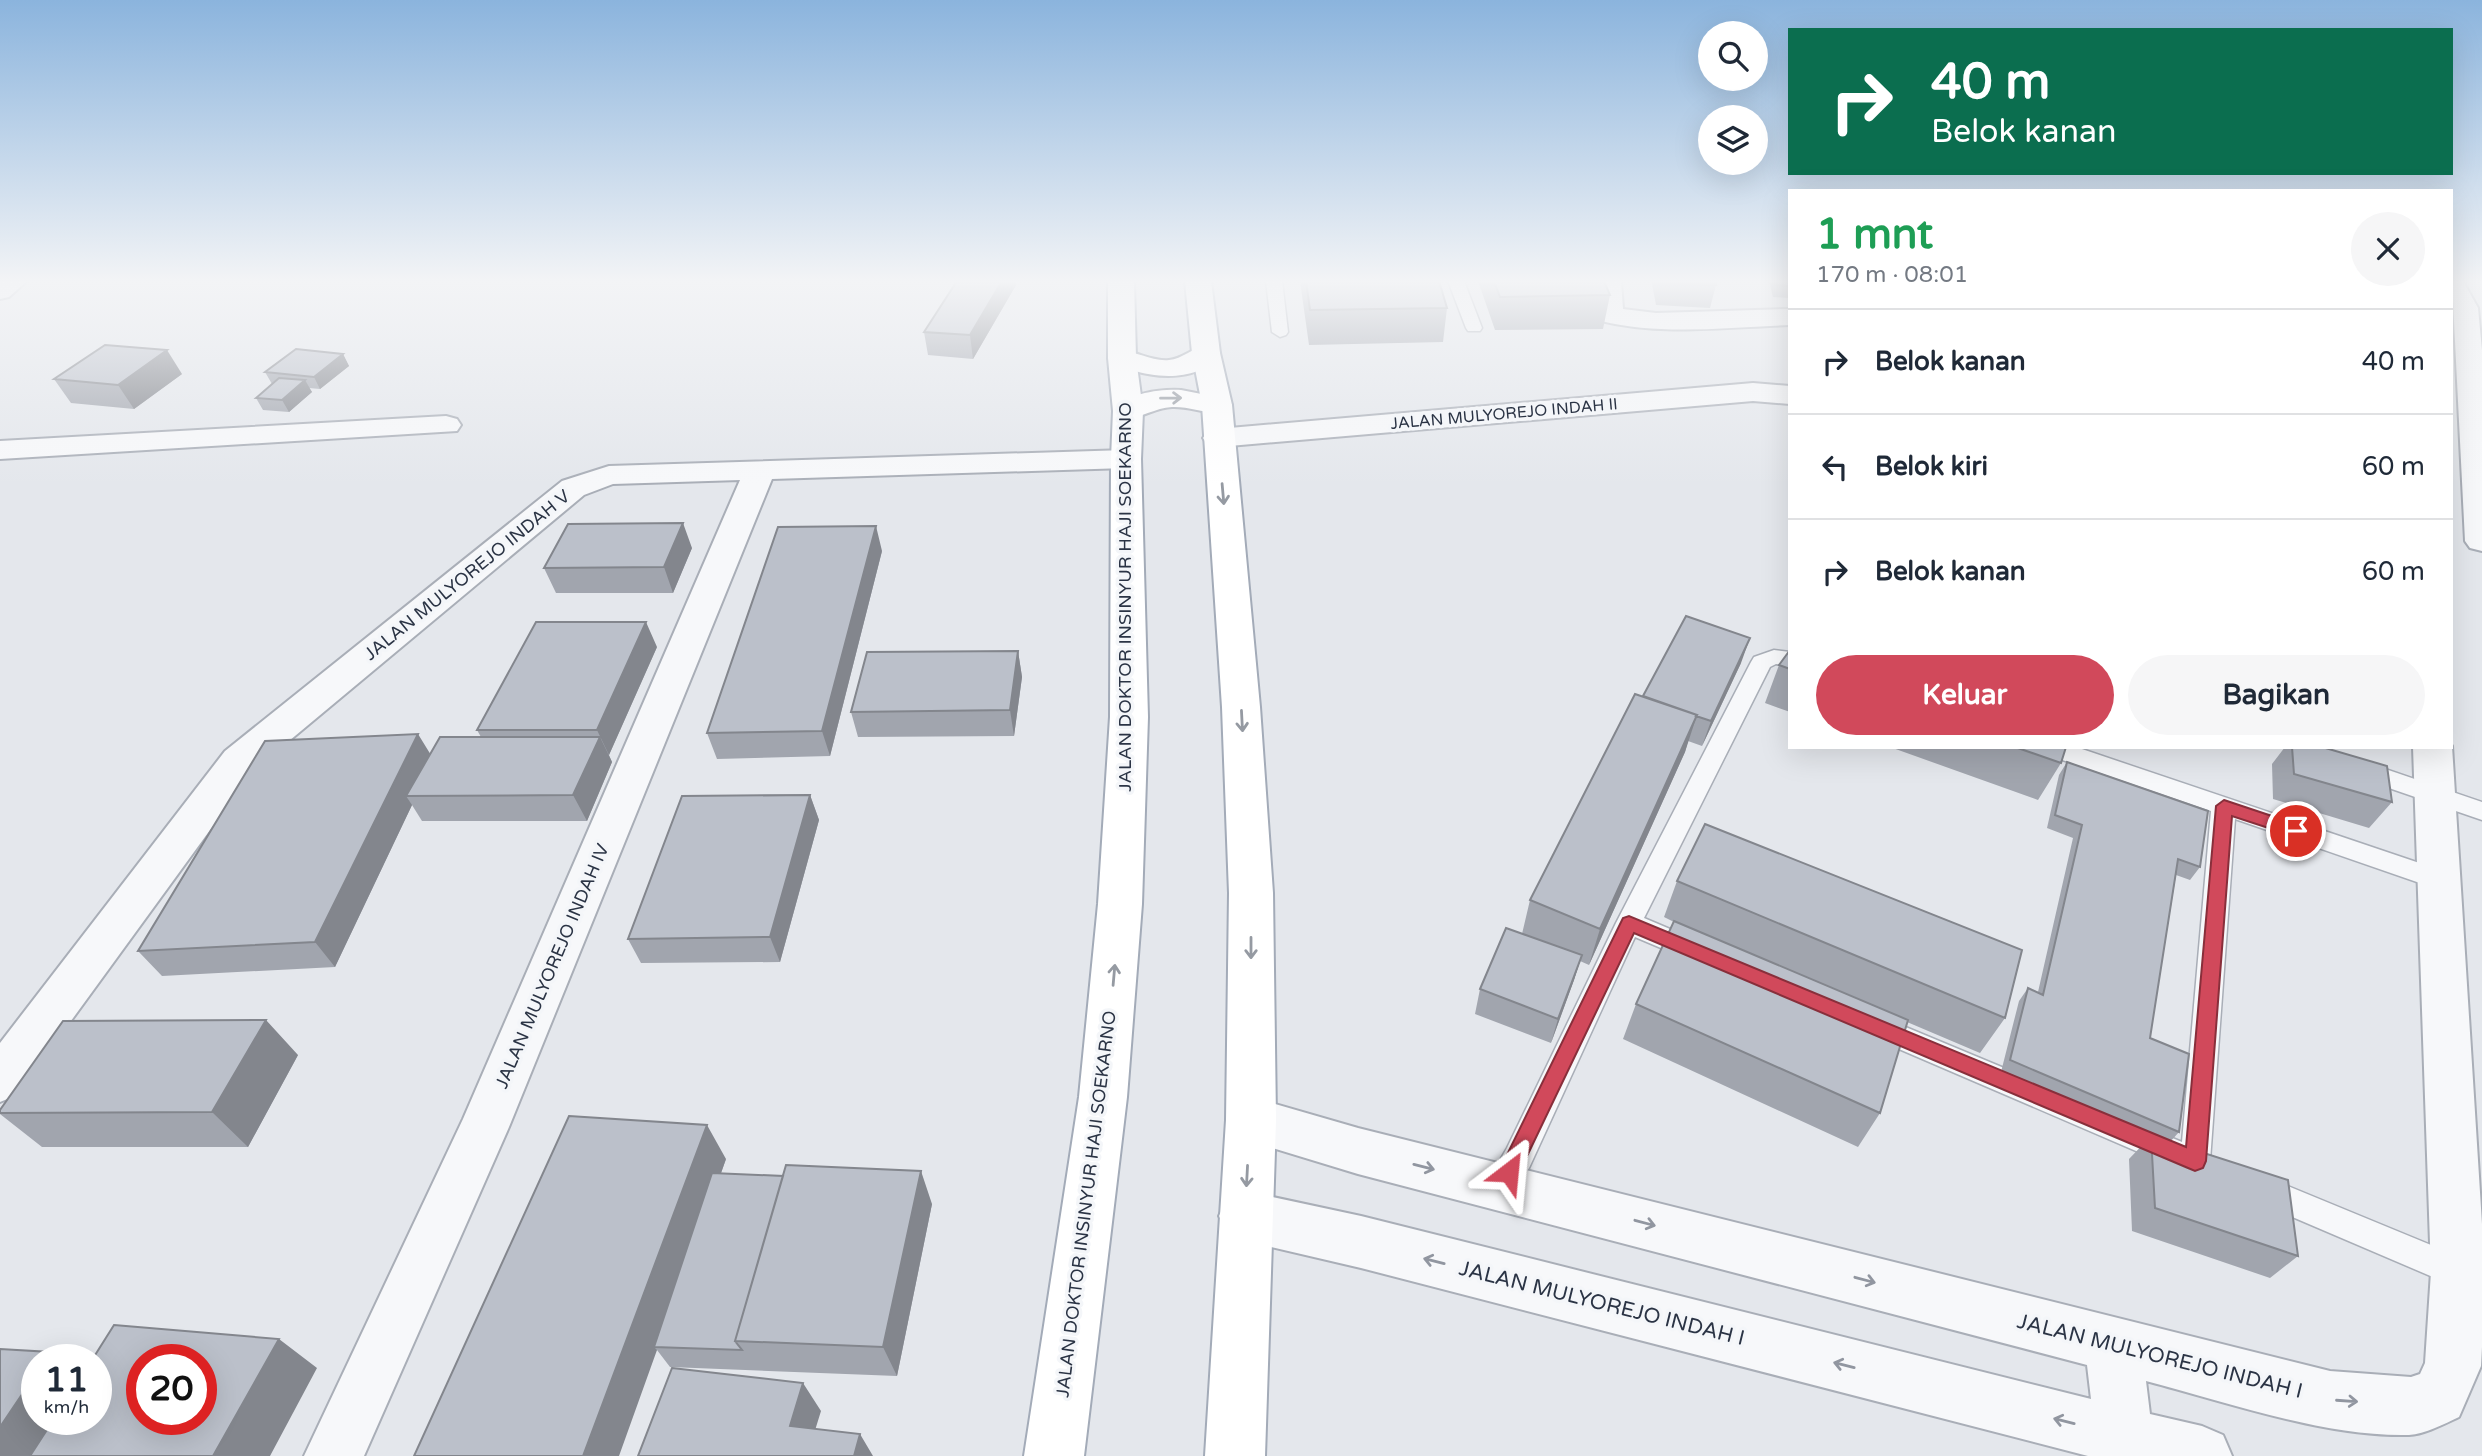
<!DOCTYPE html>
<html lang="id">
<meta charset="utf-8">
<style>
:root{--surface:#fff;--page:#f6f6f7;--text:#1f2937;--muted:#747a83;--line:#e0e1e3;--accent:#d1495b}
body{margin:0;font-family:"Varela Round",sans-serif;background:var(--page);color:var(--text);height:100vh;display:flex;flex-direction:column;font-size:26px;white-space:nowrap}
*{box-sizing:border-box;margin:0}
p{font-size:23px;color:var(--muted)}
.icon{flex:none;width:38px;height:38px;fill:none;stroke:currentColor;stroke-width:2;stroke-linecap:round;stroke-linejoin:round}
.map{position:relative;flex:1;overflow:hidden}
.drawer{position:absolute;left:1788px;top:189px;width:665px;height:560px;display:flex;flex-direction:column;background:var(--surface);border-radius:0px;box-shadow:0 7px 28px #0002}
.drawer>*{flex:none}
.banner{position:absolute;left:1788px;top:28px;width:665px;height:147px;border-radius:0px;box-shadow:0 7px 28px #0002;background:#0b6e4f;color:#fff;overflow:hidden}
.fabs{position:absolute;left:1698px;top:21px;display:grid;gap:14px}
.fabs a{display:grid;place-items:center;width:70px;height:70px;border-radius:50%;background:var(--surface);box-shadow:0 7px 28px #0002;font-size:35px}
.speed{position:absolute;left:21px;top:1344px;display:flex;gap:14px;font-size:35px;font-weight:700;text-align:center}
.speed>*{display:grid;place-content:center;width:91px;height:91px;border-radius:50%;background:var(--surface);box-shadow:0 7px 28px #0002;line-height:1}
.speed small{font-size:18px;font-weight:400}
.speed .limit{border:10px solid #d22;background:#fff;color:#111}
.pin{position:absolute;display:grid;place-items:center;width:60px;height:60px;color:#fff;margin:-30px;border:4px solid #fff;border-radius:50%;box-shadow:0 2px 7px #0007}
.me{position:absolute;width:77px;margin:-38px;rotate:29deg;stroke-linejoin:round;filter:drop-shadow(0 0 5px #0008)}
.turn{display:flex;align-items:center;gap:24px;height:147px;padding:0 28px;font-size:32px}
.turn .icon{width:91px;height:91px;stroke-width:2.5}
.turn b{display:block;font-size:49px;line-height:60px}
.round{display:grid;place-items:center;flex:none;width:74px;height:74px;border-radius:37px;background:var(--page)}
.summary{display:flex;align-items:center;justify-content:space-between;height:119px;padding:0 28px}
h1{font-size:42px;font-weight:700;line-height:52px;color:#1e9e55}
.action{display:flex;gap:14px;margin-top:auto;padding:14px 28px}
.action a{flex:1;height:80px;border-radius:42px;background:var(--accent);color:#fff;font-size:28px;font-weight:700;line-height:80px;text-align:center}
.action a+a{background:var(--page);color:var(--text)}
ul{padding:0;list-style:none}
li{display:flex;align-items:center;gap:21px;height:105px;padding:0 28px;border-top:2px solid var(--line)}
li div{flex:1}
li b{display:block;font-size:26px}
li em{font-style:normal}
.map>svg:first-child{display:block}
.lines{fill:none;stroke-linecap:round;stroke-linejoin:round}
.lane-casing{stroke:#a9aeb7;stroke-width:3}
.street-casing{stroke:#a9aeb7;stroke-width:4}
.secondary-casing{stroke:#a9aeb7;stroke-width:4}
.primary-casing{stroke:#a3abb8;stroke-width:4}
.lane{fill:#f7f8fa;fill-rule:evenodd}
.street{fill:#f7f8fa;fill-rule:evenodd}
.secondary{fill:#fff;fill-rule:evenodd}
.primary{fill:#fff;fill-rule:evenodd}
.wall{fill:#a1a5ae}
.shaded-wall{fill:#83868d}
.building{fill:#bbc0ca;stroke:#83868d;stroke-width:2;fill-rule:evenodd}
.oneway{stroke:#959aa2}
.oneway2{stroke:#9196a0}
.route{fill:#d1495b;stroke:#882f3b;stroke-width:2}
.labels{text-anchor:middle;stroke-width:7;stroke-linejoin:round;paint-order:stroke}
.far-street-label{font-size:16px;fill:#2b3445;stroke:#f4f6f9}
.street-label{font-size:18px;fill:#2b3445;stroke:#f4f6f9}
.near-street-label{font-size:21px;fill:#2b3445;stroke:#f4f6f9}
</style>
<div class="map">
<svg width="2482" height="1456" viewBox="0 0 2482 1456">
<rect width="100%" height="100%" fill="#e4e7ec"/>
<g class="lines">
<defs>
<path id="lane" d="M1266,281h16l6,51 -2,3 -6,2 -8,-5z
M1448,281h16l18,47 -2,3h-12l-2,-3z
M1774,650l16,2v14l-14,-2 -6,3 -126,251 59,25 4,8 -4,8 -9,3 -59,-25 -106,231 -18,28 -11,4 -11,-4 -4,-10 22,-38 109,-225 135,-261 3,-5z
M2039,747h37l373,126 4,7 -4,7 -9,3 -205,-71 -25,342 -4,10 -11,4 -11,-4 -3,-7 -6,3 -11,-4 -300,-129 -4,-8 4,-8 10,-4 10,4 298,124 29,-331 -169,-58z
M2362,761l120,41v18l-128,-44 -4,-6 4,-6z
M2261,1175l221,91v32l-232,-99 -4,-10 4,-10z"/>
<path id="street" d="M0,281h27l-18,16 -9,2z
M1595,281h26l2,28 33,4 134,-4v16c-62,2 -129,11 -189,-4l-4,-6z
M2452,281h11l15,27 4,42v201l-12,-3 -5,-7z
M1753,383l37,3v18l-37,-3 -535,46 -11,-3 -4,-6 4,-6 11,-3z
M446,416l11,3 4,6 -4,6 -457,28v-18z
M1126,450l11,2 4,7 -4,7 -11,2 -354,11 -263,648 -145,329h-60l159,-337 277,-639 -127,4 -29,11 -331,276 -236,324 -17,7v-59l225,-292 337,-270 47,-15z
M2452,746l30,478v123l-1,19 -22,51c-15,7 -34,17 -50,18 -85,2 -182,-33 -263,-54l4,33 52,12 21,9 9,21h-144l-727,-188 -116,-27 -18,-7 -8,-18 8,-18 18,-7 116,25 730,183 -4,-34 -729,-191 -125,-38 -7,-16 7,-16 18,-7 107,31 972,243 81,6 9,-3 5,-11 6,-91 -18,-525z"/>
<path id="secondary" d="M1206,345l10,2 4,6c-19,28 -60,26 -88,17 -9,-2 -18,-4 -24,-12l4,-6c20,-5 37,10 57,8 13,-1 24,-12 37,-15z
M1181,390l46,9 5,6 -5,6c-18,5 -36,-5 -55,-4 -20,1 -35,15 -54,10l-5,-6c12,-18 48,-22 68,-21z"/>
<path id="primary" d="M1108,281h26l2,77 7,53 -2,48 7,258 -6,187 -15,193 -43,359h-60l55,-359 19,-193 12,-187 1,-258 2,-48 -5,-53z
M1185,281h26l9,72 12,52 28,302 13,186 3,227 -11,336h-60l21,-336 3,-227 -7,-186 -20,-302 -10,-52z"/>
</defs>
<use href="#lane" class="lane-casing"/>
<use href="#street" class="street-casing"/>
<use href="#secondary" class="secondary-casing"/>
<use href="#primary" class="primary-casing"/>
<use href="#lane" class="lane"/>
<use href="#street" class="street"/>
<use href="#secondary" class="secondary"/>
<use href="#primary" class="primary"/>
</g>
<path class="wall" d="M1300,281h139l8,27 -4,34 -134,3z
M1478,281h126l6,14 -7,34 -108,1z
M1653,281h62l1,4 -6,23 -54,-3 -4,-21z
M1769,281h21v17l-17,-1z
M1016,285l-43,74 -45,-4 -4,-23z
M343,354l6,12 -29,23 -11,-1 3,4 -23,20 -26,-2 -7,-12 16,-14 -7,-12z
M182,374l-48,35 -63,-6 -17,-24z
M692,548l-19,45h-117l-12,-25z
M882,551l-52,205 -113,3 -10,-26z
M657,647l-48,108 3,7 -25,59h-165l-10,-16 -77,162 -173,9 -24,-25 292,-197 51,-17 -4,-7z
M1790,650v62l-25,-9 14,-38z
M1018,651l4,26 -8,59 -156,1 -7,-25z
M1741,663l-39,83 -14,-5 -3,11 -96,213 -9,-4 -6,19 -23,63 -76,-29 5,-25 42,-55 8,-34 113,-204z
M1890,747h176l-5,16 -23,37z
M2285,747h37l70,55 -23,26 -96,-29 -1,-35z
M2067,762l133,105 -10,13 -14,-5 -26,163 29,94 -9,10 128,114 -28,22 -138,-47 -3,-72 22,-23 -150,-64 18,-71 9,-13 10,4 35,-154 -26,-10 12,-53z
M810,795l9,25 -39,142 -139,1 -13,-24z
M1677,881l328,137 -25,35 -73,-31 -27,91 -22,34 -235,-108 13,-35 38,-82 -10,-5z
M298,1055l-50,92h-206l-42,-33v-4z
M726,1159l-5,14 211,31 -35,172 -227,-9 -13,-17 -243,106z"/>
<path class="shaded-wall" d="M1002,281h14v4l-43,74 -3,-24z
M167,350l15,24 -48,35 -16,-24z
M343,354l6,12 -29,23 -6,-12z
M305,380l7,12 -23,20 -7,-12z
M683,523l9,25 -19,45 -9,-26z
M876,526l6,25 -52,205 -8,-25z
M646,622l11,25 -48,108 -12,-25z
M1750,638l-9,25 -39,83 9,-25z
M1018,651l4,26 -8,59 -4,-26z
M1697,715l-12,37 -96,213 11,-36z
M418,734l16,26 -28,36 6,9 -77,162 -20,-25z
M600,737l12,25 -25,59 -14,-26z
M810,795l9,25 -39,142 -10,-25z
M1582,955l-8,25 -23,63 7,-24z
M266,1020l32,35 -50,92 -36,-35z
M707,1125l19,34 -67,188h-5l3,3 -38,106h-36z
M921,1171l11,33 -35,172 -14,-29z
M279,1339l38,29 -47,88h-57z
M50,1352l12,8h-17z
M37,1372v47h36l-23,37h-50v-29z
M803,1383l18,28 -13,42 -18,-27z
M860,1434l13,22h-19z"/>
<path class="building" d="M957,281h45l-32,54 -46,-3z
M1306,281h133l8,27 -137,2z
M1494,281h110l6,14 -110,2z
M1661,281h54l1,4 -55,-3z
M1776,281h14v5l-13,-1z
M105,345l62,5 -49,35 -64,-6z
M296,349l47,5 -29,23 -49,-5z
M279,378l26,2 -23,20 -26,-2z
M683,523l-19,44 -120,1 24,-44z
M876,526l-54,205 -115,2 71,-206z
M1686,616l64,22 -39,83 -15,-5 1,-1 -54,-19z
M536,622h110l-49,108h-120z
M1790,650v19l-11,-4z
M1018,651l-8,59 -159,2 16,-60z
M1635,694l62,21 -97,214 -70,-29z
M418,734l-103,208 -177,9 127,-210z
M440,737h160l-27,58 -167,1z
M2015,747h51l-5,16z
M2292,747h30l65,19 5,36 -98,-28z
M2067,762l141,49 -8,56 -22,-8 -28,179 39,16 -10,78 -169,-72 18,-72 15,7 39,-170 -27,-10z
M810,795l-40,142 -142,2 54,-143z
M1705,824l317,126 -17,68 -328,-137z
M1674,921l234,99 -28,93 -244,-109z
M1506,928l76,27 -24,64 -78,-30z
M266,1020l-54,92 -212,1v-3l63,-89z
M569,1116l138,9 -124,331h-169z
M2151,1136l137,44 10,76 -143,-48z
M786,1165l135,6 -38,176 -148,-6z
M712,1173l71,3 -48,165 7,9 -88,-3z
M114,1325l165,14 -66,117h-183l24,-37h42v-59h-4zM142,1360h59v59h-59z
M0,1349l50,3 -5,8h-8v12l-37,55z
M672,1368l131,15 -13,43 70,8 -6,22h-216z"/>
<defs><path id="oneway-shaft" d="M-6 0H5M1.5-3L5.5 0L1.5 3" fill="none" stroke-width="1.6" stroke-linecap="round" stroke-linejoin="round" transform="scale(1.75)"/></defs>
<g class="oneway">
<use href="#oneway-shaft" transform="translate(1171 398) rotate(-1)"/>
<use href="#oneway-shaft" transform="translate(1223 494) rotate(85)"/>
<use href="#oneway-shaft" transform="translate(1242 721) rotate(87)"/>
<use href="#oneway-shaft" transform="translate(1251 948) rotate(90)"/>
<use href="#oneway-shaft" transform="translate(1114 975) rotate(-85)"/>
<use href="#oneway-shaft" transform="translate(1247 1176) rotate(93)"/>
</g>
<g class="oneway2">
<use href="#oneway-shaft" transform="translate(1424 1167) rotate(14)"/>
<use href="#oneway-shaft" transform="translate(1645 1223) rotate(15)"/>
<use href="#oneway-shaft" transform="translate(1434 1261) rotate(-166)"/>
<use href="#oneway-shaft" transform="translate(1865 1280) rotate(15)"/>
<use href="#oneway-shaft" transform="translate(1844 1365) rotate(-166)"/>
<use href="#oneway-shaft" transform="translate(2347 1401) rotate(4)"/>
<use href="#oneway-shaft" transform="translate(2064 1421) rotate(-166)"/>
</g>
<linearGradient id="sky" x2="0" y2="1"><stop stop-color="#8bb4dd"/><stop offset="0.58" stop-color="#f3f4f6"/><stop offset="1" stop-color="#f3f4f6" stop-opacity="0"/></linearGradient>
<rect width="2482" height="485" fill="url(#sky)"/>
<path class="route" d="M2224,800l78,26 3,5 -3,5 -6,1 -64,-21 -26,345 -3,7 -8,3 -7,-3 -554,-235 -118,246 -7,3 -7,-3 -4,-7 4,-7 121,-247 6,-2 557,231 30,-341z"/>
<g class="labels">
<g class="far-street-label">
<text transform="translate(1504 413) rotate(-5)" y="6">JALAN MULYOREJO INDAH II</text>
</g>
<g class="street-label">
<text transform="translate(467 575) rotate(-39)" y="6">JALAN MULYOREJO INDAH V</text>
<text transform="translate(1125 597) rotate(-90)" y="6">JALAN DOKTOR INSINYUR HAJI SOEKARNO</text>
<text transform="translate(552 966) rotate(-67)" y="6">JALAN MULYOREJO INDAH IV</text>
<text transform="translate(1086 1204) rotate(-83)" y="6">JALAN DOKTOR INSINYUR HAJI SOEKARNO</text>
</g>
<g class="near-street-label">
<text transform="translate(1602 1303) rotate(14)" y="7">JALAN MULYOREJO INDAH I</text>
<text transform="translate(2160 1356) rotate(14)" y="7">JALAN MULYOREJO INDAH I</text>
</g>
</g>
</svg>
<div class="fabs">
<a><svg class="icon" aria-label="search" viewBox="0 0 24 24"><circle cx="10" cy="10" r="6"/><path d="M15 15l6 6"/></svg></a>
<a><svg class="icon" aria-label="layers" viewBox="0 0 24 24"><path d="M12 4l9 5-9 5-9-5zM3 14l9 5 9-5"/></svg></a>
</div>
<div class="speed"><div>11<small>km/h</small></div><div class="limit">20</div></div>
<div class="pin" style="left:2296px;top:831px;background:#d93025"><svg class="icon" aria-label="arrive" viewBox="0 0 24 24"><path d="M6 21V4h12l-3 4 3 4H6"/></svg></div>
<svg class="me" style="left:1509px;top:1172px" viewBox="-20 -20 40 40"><path d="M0-17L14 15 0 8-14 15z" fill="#d1495b" stroke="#fff" stroke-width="4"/></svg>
<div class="banner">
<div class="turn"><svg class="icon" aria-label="right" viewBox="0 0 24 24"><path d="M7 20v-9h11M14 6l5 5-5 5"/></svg><div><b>40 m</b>Belok kanan</div></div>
</div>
<section class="drawer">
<div class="summary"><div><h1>1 mnt</h1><p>170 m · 08:01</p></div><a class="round"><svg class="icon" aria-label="close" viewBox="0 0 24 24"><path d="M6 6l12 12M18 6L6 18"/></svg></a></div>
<ul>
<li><svg class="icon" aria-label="right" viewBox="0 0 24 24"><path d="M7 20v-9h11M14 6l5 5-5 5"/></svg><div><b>Belok kanan</b></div><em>40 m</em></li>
<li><svg class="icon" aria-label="left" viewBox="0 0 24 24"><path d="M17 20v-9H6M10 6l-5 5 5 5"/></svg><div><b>Belok kiri</b></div><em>60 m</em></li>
<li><svg class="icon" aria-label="right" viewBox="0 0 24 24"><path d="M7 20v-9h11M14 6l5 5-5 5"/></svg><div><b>Belok kanan</b></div><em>60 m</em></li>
</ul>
<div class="action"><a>Keluar</a><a>Bagikan</a></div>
</section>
</div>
